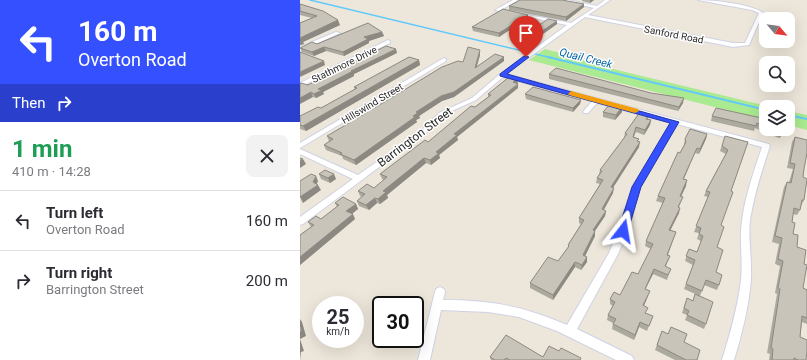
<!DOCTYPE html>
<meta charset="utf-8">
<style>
:root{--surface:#fff;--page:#f2f2f3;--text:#2b2b33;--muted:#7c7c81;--line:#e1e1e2}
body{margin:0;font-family:Roboto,sans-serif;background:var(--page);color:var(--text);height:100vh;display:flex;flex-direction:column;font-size:15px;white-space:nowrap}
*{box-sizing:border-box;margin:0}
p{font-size:13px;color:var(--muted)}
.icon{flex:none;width:22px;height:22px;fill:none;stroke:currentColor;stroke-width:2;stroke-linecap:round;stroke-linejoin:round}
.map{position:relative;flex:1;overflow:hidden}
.side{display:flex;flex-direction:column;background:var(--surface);width:300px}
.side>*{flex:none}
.top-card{background:#3551ff;color:#fff;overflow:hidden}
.needle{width:26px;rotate:119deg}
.controls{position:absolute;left:459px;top:12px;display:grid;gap:8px}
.controls a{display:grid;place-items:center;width:36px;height:36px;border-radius:8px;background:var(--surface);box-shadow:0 4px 16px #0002;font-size:20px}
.speed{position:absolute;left:12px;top:296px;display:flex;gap:8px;font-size:20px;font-weight:700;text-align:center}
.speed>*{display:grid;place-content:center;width:52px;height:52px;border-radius:50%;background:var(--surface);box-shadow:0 4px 16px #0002;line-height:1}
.speed small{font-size:10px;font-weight:400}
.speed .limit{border:2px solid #111;border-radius:6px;background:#fff;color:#111}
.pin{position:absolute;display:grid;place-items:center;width:34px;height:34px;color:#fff;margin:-41px -17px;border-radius:50% 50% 50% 0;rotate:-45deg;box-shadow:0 0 4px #0007}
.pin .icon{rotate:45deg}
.me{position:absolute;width:44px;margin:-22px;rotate:14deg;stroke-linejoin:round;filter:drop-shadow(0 0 3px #0008)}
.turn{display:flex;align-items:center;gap:14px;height:84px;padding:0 12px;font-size:18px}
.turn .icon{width:52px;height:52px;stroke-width:2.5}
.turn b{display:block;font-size:28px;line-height:34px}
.then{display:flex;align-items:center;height:38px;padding:0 12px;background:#0003;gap:8px;font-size:15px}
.round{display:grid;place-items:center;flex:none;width:42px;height:42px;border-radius:8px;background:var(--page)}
.overview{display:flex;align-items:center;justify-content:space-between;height:68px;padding:0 12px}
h1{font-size:24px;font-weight:700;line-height:30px;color:#1e9e55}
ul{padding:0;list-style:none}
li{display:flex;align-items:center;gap:12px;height:60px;padding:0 12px;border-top:1px solid var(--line)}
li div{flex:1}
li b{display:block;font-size:15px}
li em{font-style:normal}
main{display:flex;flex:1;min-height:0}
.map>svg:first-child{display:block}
.green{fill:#aaea90}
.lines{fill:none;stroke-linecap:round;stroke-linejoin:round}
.stream-far1{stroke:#62cafb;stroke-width:1.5}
.stream{stroke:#62cafb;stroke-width:2}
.street-casing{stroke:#cfd2e4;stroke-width:2}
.street{fill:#fff;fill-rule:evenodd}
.wall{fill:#aca99f}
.shaded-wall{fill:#8c8982}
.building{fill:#c8c4b9;stroke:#8c8982}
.route{fill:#3551ff;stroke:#2235a6}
.slow{fill:#f59e0b}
.labels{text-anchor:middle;stroke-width:3;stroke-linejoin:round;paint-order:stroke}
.far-street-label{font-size:10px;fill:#2a2a2a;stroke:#fff}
.far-water-label{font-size:11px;font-style:italic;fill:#0065a7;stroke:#fff}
.street-label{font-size:12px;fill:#2a2a2a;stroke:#fff}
</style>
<main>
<section class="side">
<div class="top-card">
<div class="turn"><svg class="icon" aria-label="left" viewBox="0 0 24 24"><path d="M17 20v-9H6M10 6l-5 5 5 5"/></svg><div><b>160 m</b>Overton Road</div></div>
<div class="then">Then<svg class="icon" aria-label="right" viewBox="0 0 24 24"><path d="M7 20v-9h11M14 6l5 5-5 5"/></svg></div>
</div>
<div class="overview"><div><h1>1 min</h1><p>410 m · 14:28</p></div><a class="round"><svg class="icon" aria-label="close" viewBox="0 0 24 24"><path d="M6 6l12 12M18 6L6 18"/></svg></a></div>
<ul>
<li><svg class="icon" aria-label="left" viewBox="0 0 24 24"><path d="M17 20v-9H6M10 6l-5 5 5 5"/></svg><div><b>Turn left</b><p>Overton Road</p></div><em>160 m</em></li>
<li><svg class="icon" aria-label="right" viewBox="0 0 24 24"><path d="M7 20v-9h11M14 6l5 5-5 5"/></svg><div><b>Turn right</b><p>Barrington Street</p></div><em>200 m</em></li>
</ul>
</section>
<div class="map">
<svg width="507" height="360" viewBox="0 0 507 360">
<rect width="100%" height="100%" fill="#ede6da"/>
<path class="green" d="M245,49l31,8 16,7 179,43h-5v13l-237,-60z
M488,111l19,4v15l-19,-5z"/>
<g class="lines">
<path class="stream-far1" d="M10,0l242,58"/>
<path class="stream" d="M248,57l218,53
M488,115l19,4"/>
<defs>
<path id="street" d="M213,0h5l-17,10 70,13 23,-15 -35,-8h9l29,6 8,-6h5l-22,15 145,28h12l14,-30 -7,-3 -54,-10c15,0 54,4 65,13l-14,32 -16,2 -148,-30 -79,57 263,70 1,2c-8,24 -16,49 -20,74 -2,20 2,39 1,59 -2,27 -9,55 -17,81h-12c8,-26 16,-53 19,-81 2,-19 -2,-38 1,-58 3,-25 12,-50 20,-74l-85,-23 -37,63 -12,44 -10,23 -41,75 55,27 2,4h-18l-59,-29 -38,-14 -31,-5 -47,-2 -11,50h-12l17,-68 1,-3 4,-2 4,2 1,3 -2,8c47,0 81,6 124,25l42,-72 9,-22 14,-44 39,-64 -74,-20 -9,10h-4l-1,-1 9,-11 -89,-24 -27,23 -33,15 -17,17 -123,92 -3,1v-8l53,-38 -53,-25v-5l58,26 64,-45 17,-17 33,-15 28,-24 67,-49 -72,-15z
M36,32l4,1 -40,18v-4z
M88,40l2,1v2l-90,44v-4z
M144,58l2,1v2l-146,87v-5z"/>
</defs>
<use href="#street" class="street-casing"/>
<use href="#street" class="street"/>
</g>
<path class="wall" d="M282,0h12l-4,3 -8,-2z
M0,4l40,21 -37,17 1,2 -4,1v-22l12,-5 -12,-3z
M284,4v3l-18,14 -57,-11v-4z
M228,15v3l-29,19 -26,-6 -1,-4z
M257,21v3l-28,20 -9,-2v-4z
M82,32l2,4 -15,5v2l-25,13 -18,-5 -12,5 -12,-4 -2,-4 17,-4z
M97,53l-43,21v2l-31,16 1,2 -8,4 -3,-1 -5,-12z
M180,55l-3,11 27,-9v4l-50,36 -12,4 -23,15 1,2 -4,2 1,2 -61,43 -13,-6 -1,-3 -16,-6 -2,-5 5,-4 -2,-5 136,-74z
M119,60l1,5 -114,66 -6,-2v-13l21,-8 34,-18 -1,-3z
M249,74l134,29 -5,8 -129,-32z
M217,79l1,9 -61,49 1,3 -19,15 1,3 -9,7 -5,-2 -39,32 1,3 -8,6 -3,-1 -8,7 -10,-4 -2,-5 5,-4 -2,-1 -2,-5 16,-3 10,-8 -2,-1 -2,-5 48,-32 60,-45v-3z
M225,94l56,6 -1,4 -7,8 -47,-13z
M322,107v5l-7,8 -12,-3v-5z
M349,115l-1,4 3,1 -1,5 -6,10 -8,-3 -2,5 5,2 -1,2 1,6 -26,41v5l-9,17 2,1 -1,5 -10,15v5l-10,20 2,6 -6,8 -6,-3 -22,33 -23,-12v-5l28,-22 10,-13v-3l13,-21 -2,-1v-5l21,-34 -4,-1 1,-5 2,-4 1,-4 24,-32 1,-5z
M412,116l54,3v10h20l-1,3 -6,6 -24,-10 -1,3 -43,-10z
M407,134l-1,5 -7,15 -4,-1 -11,26 2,7 -5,11h2l-4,10v6l-9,17 6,2 -8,23 2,1 -4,10 3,8 -2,6 -14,-6 -8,15 3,7 -4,10 2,7 5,8 -4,10 -8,-4 -5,13 -22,-11 1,-6 -6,-3 1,-5 5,-9 -3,-2v-5l10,-4 18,-21 13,-25 -6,-3 1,-5 17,-38 -7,-2 2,-5 26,-51v-1l1,-5z
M425,136l23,6 -17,49 -10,34 -4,22 -1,25 3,13 -2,5 -13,-5 -4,11 -16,-7 9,-24 -8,-4 4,-12 8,3 4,-11 -4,-2 2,-6 -5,-1 14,-35 -4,-1 2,-5 20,-37 -6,-3z
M495,137l9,32 -1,8 1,23 -3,6 -1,4 -3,5 -4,-1 -1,8 1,12 4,13 7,17 -1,24 4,2v34l-5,-2 -2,15 6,23h-37l1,-6 -3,-1 10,-59 -2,-1 5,-27 -5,-2 4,-20 -7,-2 12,-55 3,-5h2l4,-13 -6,-1 5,-26z
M19,174l17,5 -6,4 -9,-4z
M35,203l21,1 2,5 -6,5 3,5 -55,46v-30l11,-8 -3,-5 13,-3 16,-12z
M395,294l11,30 -2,5 -19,-9 2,-5 -5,-2 5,-15 6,3z
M362,331l22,11 13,18h-22l-20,-10z
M259,351l22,7 -1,2h-89l-1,-3h53z"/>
<path class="shaded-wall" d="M290,0h4l-4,3z
M284,4v3l-18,14v-4z
M228,15v3l-29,19v-4z
M38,20l2,5 -37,17 1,2 -4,1v-7z
M257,21v3l-28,20v-4z
M82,32l2,4 -15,5v2l-25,13 -1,-4 21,-15z
M24,47l2,4 -12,5 -2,-4z
M96,49l1,4 -43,21v2l-31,16 1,2 -8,4 -2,-4 4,-5 33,-18z
M180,50v5l-5,17v-4z
M204,57v4l-50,36 -12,4 -23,15 1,2 -4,2 1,2 -61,43 -2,-5 59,-44 3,-4z
M119,60l1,5 -114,66 -3,-5z
M24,61l1,4 -25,12v-5z
M217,79l1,5 -5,-2z
M218,84v4l-61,49 1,3 -19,15 1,3 -9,7 -1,-5 6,-8 18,-18z
M11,92l2,5 -13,7v-6z
M384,98l-1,5 -5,8 1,-4z
M281,100l-1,4 -7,8v-4z
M322,107v5l-7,8 1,-5z
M351,120l-1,5 -6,10 1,-5z
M485,129h1l-1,3 -6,6 2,-5z
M407,134l-1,5 -7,15 1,-5z
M340,142l-1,5 -29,45 1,-5z
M124,158l2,5 -39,32 1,3 -8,6 -2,-5 5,-8z
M3,159l3,5 -6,4v-7z
M34,174l2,5 -6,4 -2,-5z
M16,176l2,5 -2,5 2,-1 3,5 -18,13 -3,-6 13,-15z
M387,180l-1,6 -8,16 2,-6z
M314,188l-1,5 -12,21 1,-5z
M75,198l2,5 -8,7 -3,-5z
M56,204l2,5 -9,7 -3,-5z
M380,208l-1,5 -11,22 1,-5z
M306,211l-1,5 -13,19 1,-5z
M53,214l2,5 -55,46v-8z
M295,231v5l-12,24v-5z
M287,257v5l-6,8 1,-5z
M275,262v5l-22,33v-5z
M354,269l-1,5 -10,20 2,-5z
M350,291l-2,5 -6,14 1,-5z
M0,319l2,3 4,14 -6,3 4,12 -3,1 -1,8z
M340,322l-1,5 -5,13 1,-5z"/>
<path class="building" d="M220,0h42l22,4 -18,13 -57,-11z
M0,4l23,7 15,9 -38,18v-15l17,-7 -17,-5z
M203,9l25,6 -29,18 -27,-6z
M248,19l9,2 -28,19 -9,-2z
M68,23l14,9 -18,5 4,2 -25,13 -19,-5 -12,5 -12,-4 12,-6 5,2z
M86,46l10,3 -45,22h2l-35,18 4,1 -8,4 -3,-2 -11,6v-15h1l7,2z
M168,47l12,3 -5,18 20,-14 9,3 -50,35 -13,4 -25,16 2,1 -5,3 2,1 -61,43 -14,-6 2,-1 -18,-8 9,-6 -6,-3 59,-35 56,-34 16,-6 5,1z
M0,52l24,9 -24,11z
M109,57l10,3 -116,66 -3,-1v-9l18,-9 3,1 36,-20 -3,-1z
M256,68l95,25 33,5 -5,9 -130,-33z
M209,77l8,2 -4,3 5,2 -64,50 3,1 -21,17 3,1 -9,7 -6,-2 -41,33 3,1 -8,7 -3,-1 -9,7 -9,-4 8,-7 -7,-3 9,-7 7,4 13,-11 -7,-3 45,-34 3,2 43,-36 4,1 16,-12 -3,-1z
M233,87l48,13 -8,8 -48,-14z
M310,104l12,3 -6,8 -13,-3z
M416,108l50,11v8l-9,-4 -1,3 -44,-10z
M340,112l9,3 -3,4 5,1 -6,10 -9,-3 -3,10 6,2 -2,2 3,1 -29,45 3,1 -12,21 4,2 -13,19 2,1 -12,24 4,2 -5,8 -7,-3 -22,33 -23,-12 18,-26 10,4 11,-15 -1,-1 16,-25 -5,-2 24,-38 -6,-2 5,-7 -2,-1 27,-36 -2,-1z
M390,129l17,5 -7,15 -3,-1 -14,31 4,1 -7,16 3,1 -5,10 2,1 -11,22 7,2 -9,23 3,1 -5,10 6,3 -3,6 -14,-6 -9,20 5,2 -7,14 5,3 -3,5 8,3 -4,10 -9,-4 -5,13 -22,-11 3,-5 -8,-4 7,-13 -5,-3 4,-7 6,3 12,-23 6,2 15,-30 -7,-3 19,-43 -7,-2 20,-44 2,1 6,-11 -1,-3z
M472,129h13l-4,4z
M425,136l23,6 -17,49 2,1 -12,33 3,2 -7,20 6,3 -7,22 6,3 -3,10 -13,-5 -4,11 -16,-7 9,-24 -9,-4 3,-7 8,3 6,-16 -4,-2 2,-6 -5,-2 14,-34 -4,-1 22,-41 -6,-4z
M495,137l12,3v13l-3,16 -1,8 4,2 -3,21h-2l-2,10 -6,-2 -2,14 3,1 -2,11 5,1 -1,12 9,3 -2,14 3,1 -4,23 4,2v28l-5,-2 -2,21 7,3v11l-1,9h-8l-4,-2v2h-22l1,-11 -2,-1 9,-59 -2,-1 5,-27 -5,-2 4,-21 -7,-2 12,-54 4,1 4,-19 -5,-1z
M0,158l3,1 -3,2z
M25,170l9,4 -6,4 -9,-4z
M11,174l5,2 -3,6 5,3 -18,12v-16z
M43,197l13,7 -10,7 7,3 -53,43v-22l14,-10 -6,-3 8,-6 5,3 18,-14 -4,-2z
M395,294l18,8 -7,22 -19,-9 2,-4 -5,-3 3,-10 6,3z
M0,324l2,7 -2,1z
M371,327l16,7 -3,8 16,8 -3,10h-11l-29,-15 5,-14 6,3z
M206,335l37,22 6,-11 10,5 2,-3 20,10 -1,2h-70l-4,-2 -2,2h-9l-5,-3z"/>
<path class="route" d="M224,56l5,1 -22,17 172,48 -38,65 -14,47h-7l-2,-3 14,-44 38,-64 -170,-47v-2z"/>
<path class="slow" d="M271,91l67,18 1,2 -4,2 -66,-18 -1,-1z"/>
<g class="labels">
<g class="far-street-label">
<text transform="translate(374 34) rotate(11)" y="4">Sanford Road</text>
<text transform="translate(44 64) rotate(-26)" y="4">Stathmore Drive</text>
<text transform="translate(72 103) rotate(-31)" y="4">Hillswind Street</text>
</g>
<g class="far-water-label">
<text transform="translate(286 58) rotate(14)" y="4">Quail Creek</text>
</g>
<g class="street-label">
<text transform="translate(115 137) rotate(-37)" y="4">Barrington Street</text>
</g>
</g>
</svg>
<div class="controls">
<a><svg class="needle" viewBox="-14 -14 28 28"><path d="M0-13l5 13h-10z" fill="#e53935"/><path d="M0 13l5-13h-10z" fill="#7c7c81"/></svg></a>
<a><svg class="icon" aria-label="search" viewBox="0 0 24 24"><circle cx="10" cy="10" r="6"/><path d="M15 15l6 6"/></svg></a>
<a><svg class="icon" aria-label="layers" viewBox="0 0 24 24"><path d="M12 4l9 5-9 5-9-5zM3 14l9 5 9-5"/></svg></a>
</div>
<div class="speed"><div>25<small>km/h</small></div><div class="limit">30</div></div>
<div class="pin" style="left:226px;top:57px;background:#d93025"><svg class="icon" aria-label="arrive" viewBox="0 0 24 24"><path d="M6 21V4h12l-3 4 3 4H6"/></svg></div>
<svg class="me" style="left:323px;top:231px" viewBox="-20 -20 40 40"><path d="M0-17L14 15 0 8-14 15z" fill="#3551ff" stroke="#fff" stroke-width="4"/></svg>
</div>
</main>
